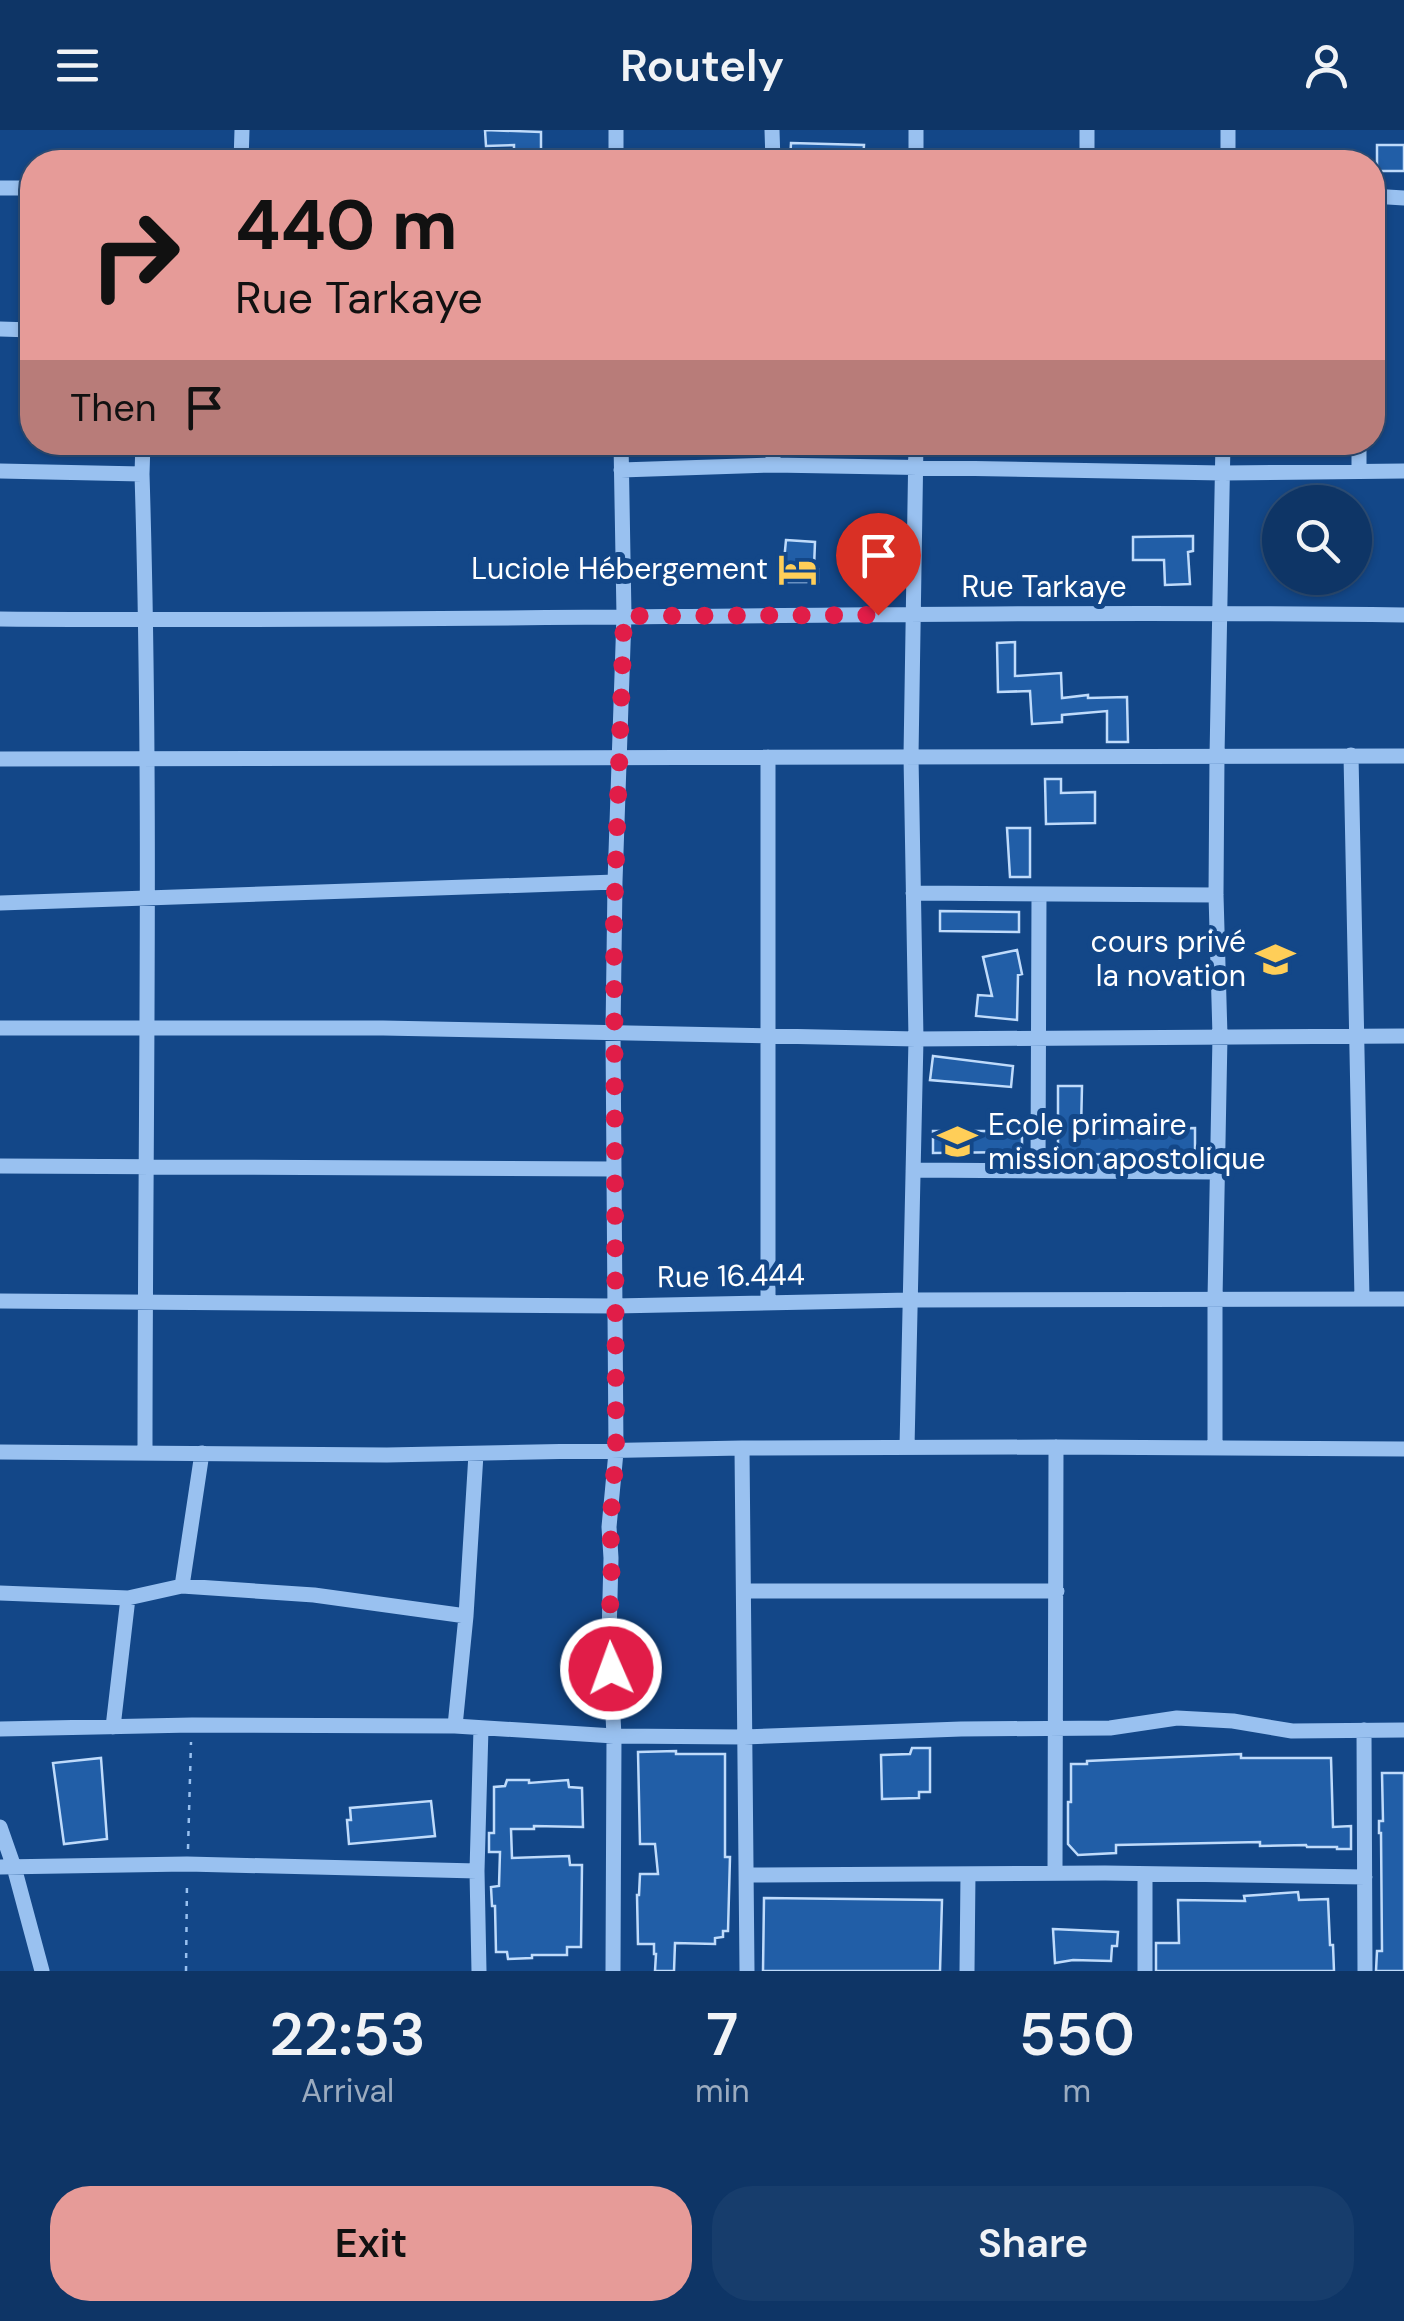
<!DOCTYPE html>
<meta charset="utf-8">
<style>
:root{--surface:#0e3566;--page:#173d6c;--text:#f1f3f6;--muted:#9babbf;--line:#2e507a;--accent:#e69b98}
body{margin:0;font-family:"DM Sans",sans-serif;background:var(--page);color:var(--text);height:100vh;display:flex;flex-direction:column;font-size:38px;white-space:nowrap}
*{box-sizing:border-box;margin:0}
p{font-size:32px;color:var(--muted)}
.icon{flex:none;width:55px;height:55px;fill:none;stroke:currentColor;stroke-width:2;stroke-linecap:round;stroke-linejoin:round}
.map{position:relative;height:1841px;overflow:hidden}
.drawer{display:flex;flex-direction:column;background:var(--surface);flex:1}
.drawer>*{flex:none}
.hud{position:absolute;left:20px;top:20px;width:1365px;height:305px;border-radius:40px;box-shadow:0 2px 8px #0004,0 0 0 2px var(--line);background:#e69b98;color:#111;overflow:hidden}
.buttons{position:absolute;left:1262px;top:355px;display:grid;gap:20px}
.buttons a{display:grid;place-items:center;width:110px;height:110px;border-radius:50%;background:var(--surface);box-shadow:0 2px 8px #0004,0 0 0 2px var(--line);font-size:50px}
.pin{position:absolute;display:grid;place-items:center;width:85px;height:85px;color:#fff;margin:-102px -42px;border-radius:50% 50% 50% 0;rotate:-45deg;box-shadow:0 0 10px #0007}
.pin .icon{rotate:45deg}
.me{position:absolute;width:110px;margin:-55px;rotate:358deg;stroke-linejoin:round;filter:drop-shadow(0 0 8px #0008)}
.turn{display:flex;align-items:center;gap:35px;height:210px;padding:0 50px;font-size:45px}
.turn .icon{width:130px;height:130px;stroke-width:2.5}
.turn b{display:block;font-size:70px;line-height:85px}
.then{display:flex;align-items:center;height:95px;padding:0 50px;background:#0003;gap:20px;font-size:38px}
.eta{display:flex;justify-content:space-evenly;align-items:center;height:170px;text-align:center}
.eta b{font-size:60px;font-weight:600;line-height:70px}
.cta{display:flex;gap:20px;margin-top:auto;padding:20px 50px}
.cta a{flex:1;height:115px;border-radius:40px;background:var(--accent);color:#111;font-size:40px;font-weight:600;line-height:115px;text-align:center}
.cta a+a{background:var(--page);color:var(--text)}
header{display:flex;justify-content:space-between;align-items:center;height:130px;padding:0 50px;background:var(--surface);font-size:45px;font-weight:600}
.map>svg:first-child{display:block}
.building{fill:#215ea7;stroke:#bfdbfb;stroke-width:2.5}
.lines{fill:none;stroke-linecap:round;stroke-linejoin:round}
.path{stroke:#99c1f0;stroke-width:2.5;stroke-dasharray:5 8;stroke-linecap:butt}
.minor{stroke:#99c1f0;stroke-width:15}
.route{stroke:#e11d48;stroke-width:18;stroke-dasharray:0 32.4}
.labels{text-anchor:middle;stroke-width:10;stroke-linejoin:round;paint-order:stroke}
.poi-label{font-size:30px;fill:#fff;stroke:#134788;text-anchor:end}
.street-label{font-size:30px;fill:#fff;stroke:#134788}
</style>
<header><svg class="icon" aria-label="menu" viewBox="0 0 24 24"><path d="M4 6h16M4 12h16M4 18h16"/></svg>Routely<svg class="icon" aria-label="person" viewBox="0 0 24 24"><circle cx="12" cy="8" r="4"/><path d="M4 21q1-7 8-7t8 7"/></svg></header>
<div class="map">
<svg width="1404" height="1841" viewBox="0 0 1404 1841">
<rect width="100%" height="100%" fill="#134788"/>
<path class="building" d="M485,0l56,2v18h-27v-5l-28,1z
M791,13l73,2 -1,17h-73z
M1377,15h27v26h-27z
M1193,406v15l-5,1 2,32 -25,1 -1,-25h-31v-23z
M786,410l29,2 -1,26 4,1v13h-36z
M1015,512v34l46,-3 1,25 26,-3v3l39,-1 1,45h-21v-31l-45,4v7l-30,2 -2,-33 -32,1 -1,-49z
M1045,649h16v14l34,-1v31l-49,1z
M1007,698h23v49h-20z
M940,781l79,1v20l-79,-1z
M1017,820l5,24 -4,1 -1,45 -41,-4 2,-21 14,1 -9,-39z
M933,926l80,10 -2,21 -81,-7z
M1058,956h24l-1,44 114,-2v24l-137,3z
M933,1001h89v21l-89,1z
M912,1618h18v44h-11v6l-37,1 -1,-44 29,-1z
M676,1621v3h49v103h5l-2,74h-5v6l-8,1v6l-40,-1 -1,28h-19l1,-17h-2v-10h-16l-1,-49h2l1,-21h18l-3,-30h-15l-2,-92z
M1241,1624v4h90l2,69 18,-1v23h-14v-2h-30l-1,-2 -46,1v-4l-144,3v8l-38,2 -10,-11v-42h3v-38h16v-3z
M101,1628l6,81 -43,5 -11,-81z
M1382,1643h22v198h-28l1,-20h5l-1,-118h-2v-12h4z
M507,1650h22v3l39,-3 1,7 13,1 1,39 -49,-1v3h-23l1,29 57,-2 1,9h12l-1,82h-14v8h-35v3l-24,1 -1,-7h-11l-1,-46h-3l-1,-19 8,-1 1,-34h-11v-19h5v-46l11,-1z
M431,1671l4,35 -86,8 -2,-24h4l-1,-12z
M1298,1762l1,8 29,-1 2,46h3l1,26h-178v-28h23l-1,-43 67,1 -1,-5z
M764,1768l178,2 -2,71h-177z
M1053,1799l65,3 -1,14h-5l-1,15 -38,-1 -18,3z"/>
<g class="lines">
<path class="path" d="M188,1719l3,-107
M186,1841l1,-89"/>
<path class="minor" d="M616,0v32
M772,0l1,32
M1087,0v32
M1228,0v32
M241,32l1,-32
M916,32v-32
M0,58h32
M1372,66l32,2
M0,199l32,1
M1359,312v29
M773,335v-23
M621,340l152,-5 449,8 182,-2
M0,341l142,3 1,-32
M142,344c10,326 3,652 3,978
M0,489c468,4 936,-10 1404,-4
M1351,625l11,544
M0,629l1404,-3
M913,763l303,2
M0,773l615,-21
M0,898h383l533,11 488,-3
M0,1036l614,3
M913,1040l305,2
M1038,1041l1,-277
M0,1171l615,5 295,-6 494,-1
M768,1172v-545
M907,1317l9,-408 -5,-283 5,-314
M742,1318l5,523
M1215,1318v-149l5,-263 -4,-141 1,-139 6,-314
M0,1322l387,3 355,-7 314,-1 348,2
M182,1456l20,-133
M744,1461h313
M0,1463l128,5 54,-12 132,9 152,21
M455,1596l11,-110 10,-162
M113,1597l15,-129
M0,1599l192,-4 263,1 159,10 130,1 217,-8 149,-1 67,-10 56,3 59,10 112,-1
M1364,1600l1,241
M0,1697l14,40 28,104
M0,1737l187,-3 290,7
M1055,1743l1,-426
M746,1745l359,-2 260,4
M479,1841l-2,-100 4,-143
M613,1841l1,-235 -5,-100 2,-78 -2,-31 7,-75 -3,-419 2,-151 9,-266 -3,-174
M967,1841l1,-97
M1145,1841v-97"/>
</g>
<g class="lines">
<path class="route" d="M611,1539l-2,-33 3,-78 -2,-31 6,-75 -2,-532 10,-304 254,-1"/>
</g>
<defs>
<symbol id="hotel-bare" viewBox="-9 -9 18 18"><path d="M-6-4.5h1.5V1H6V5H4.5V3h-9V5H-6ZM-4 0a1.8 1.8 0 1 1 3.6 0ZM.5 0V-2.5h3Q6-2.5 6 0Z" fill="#ffce58" stroke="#134788" stroke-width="2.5" paint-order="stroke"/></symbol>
<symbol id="school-bare" viewBox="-9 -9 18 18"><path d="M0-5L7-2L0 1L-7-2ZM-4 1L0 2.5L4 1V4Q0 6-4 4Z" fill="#ffce58" stroke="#134788" stroke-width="2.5" paint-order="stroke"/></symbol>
</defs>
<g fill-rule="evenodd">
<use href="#hotel-bare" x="770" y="412" width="55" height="55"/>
<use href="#school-bare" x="1248" y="802" width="55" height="55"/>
<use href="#school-bare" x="930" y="984" width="55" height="55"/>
</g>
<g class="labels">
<g class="poi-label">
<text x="768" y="449">Luciole Hébergement</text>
<text x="1246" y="822">cours privé<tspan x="1246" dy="34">la novation</tspan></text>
<text x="988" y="1005" text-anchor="start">Ecole primaire<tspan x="988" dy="34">mission apostolique</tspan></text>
</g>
<g class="street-label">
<text x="1044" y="467">Rue Tarkaye</text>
<text transform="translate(731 1146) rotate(-1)" y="10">Rue 16.444</text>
</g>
</g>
</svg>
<div class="buttons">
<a><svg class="icon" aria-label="search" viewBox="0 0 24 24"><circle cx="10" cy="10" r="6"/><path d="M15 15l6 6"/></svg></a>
</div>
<div class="pin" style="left:878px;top:485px;background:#d93025"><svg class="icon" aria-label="arrive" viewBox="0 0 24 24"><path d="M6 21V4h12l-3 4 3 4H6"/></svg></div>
<svg class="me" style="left:611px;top:1539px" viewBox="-20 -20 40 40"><circle r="17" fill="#e11d48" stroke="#fff" stroke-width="3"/><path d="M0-11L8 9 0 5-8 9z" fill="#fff"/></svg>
<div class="hud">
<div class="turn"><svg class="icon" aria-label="right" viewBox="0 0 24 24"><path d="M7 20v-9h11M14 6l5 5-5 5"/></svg><div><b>440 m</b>Rue Tarkaye</div></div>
<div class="then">Then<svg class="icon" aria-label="arrive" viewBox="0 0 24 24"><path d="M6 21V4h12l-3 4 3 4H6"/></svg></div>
</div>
</div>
<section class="drawer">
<div class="eta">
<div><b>22:53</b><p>Arrival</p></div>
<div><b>7</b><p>min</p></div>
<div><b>550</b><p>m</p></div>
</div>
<div class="cta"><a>Exit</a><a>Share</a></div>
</section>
